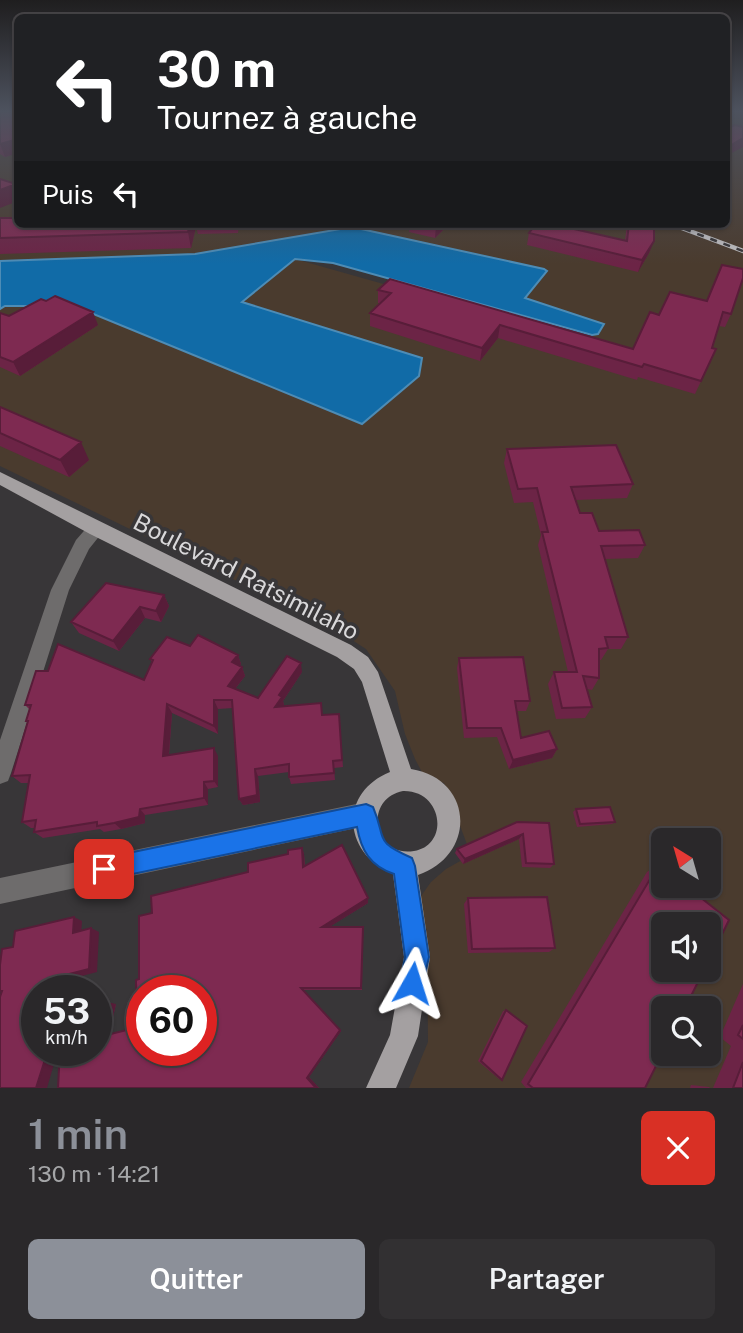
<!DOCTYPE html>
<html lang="fr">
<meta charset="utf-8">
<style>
:root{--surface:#2a282a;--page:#323032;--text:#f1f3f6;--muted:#a5a6a8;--line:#464447;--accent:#8c9099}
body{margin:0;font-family:"Public Sans",sans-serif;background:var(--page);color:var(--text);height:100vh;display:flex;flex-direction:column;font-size:26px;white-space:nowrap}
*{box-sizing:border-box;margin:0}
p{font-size:23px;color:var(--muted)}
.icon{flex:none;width:38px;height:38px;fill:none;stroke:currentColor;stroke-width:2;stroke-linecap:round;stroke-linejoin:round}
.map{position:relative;height:1088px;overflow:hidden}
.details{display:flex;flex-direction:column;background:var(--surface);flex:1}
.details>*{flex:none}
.top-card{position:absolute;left:14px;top:14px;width:716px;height:214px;border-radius:10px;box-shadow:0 2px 5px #0004,0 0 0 2px var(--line);background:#202124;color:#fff;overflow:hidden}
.needle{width:46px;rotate:323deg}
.fabs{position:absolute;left:651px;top:828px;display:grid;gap:14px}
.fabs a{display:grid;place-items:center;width:70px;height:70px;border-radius:10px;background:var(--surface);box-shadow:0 2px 5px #0004,0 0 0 2px var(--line);font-size:35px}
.speed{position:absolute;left:21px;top:975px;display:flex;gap:14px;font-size:35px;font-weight:700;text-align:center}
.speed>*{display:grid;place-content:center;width:91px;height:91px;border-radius:50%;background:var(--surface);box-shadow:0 2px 5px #0004,0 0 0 2px var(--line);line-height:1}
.speed small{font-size:18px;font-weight:400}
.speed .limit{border:10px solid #d22;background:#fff;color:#111}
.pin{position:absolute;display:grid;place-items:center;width:60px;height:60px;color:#fff;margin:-30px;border-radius:14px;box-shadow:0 4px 10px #0006}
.me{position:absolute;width:77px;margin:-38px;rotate:6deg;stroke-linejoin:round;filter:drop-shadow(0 0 5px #0008)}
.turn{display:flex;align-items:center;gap:24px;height:147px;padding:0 28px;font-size:32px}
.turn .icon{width:91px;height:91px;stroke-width:2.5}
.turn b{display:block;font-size:49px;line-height:60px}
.then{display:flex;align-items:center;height:66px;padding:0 28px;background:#0003;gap:14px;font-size:26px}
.round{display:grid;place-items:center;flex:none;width:74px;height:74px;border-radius:10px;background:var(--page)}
.head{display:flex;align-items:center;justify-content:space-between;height:119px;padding:0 28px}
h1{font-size:42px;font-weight:600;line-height:52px;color:var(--accent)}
.cta{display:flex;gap:14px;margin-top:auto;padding:14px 28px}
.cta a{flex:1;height:80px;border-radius:10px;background:var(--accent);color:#fff;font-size:28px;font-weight:600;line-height:80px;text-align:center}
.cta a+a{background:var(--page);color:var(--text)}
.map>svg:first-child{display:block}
.industrial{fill:#4a3b2e;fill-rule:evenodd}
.water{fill:#116ba7;stroke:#4d8cb6;stroke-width:2}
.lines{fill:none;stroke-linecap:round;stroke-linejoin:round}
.minor{fill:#6e6c6c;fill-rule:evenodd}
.major{fill:#a4a0a1;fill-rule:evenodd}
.rail-casing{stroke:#c1c0c2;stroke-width:4.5}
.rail{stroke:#383638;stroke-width:2.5;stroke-dasharray:7;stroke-linecap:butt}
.wall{fill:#6c2446}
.shaded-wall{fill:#581d39}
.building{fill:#7e2a51;stroke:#581d39;stroke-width:2;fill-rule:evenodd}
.route{fill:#1a73e8;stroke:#114b97;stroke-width:2}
.labels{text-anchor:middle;stroke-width:7;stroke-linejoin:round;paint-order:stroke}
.street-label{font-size:24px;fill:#d9d8da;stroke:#383638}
</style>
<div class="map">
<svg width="743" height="1088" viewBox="0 0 743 1088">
<rect width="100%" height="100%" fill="#383638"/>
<path class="industrial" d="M0,112h17l1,112h708v-112h17v976h-334l19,-46 -1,-112 -13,-24 17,-24 15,-13 25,-14 -27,-72 -20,-7 -9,-17 -10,-25 -10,-43 -29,-42 -34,-22 -332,-161v-157l5,-3 236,-5 54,-42 290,82 16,-17 -78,-23 -171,-74 -157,27 -195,7zM663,840h46v46h-46zM663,924h46v46h-46zM663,1008h46v46h-46z"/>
<path class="water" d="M352,227l192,42 3,2 -22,27 79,26 -6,10 -6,1 -259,-72 -38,-4 -53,43 180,56 -3,18 -57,48 -288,-118h-69l-5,3v-48l195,-7z"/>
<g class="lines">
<path class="minor" d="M96,522l6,2 3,5 -16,20 -20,41 -58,183 -3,8 -8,3v-44l51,-150 25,-50 14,-16z
M366,802l8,4 4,8 -4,8 -8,4 -366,78v-26z"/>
<path class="major" d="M0,472l351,173 17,12 10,15 33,97c63,10 66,86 7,106l12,82 -12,79 -22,52h-30l24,-53 14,-78 -11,-83c-50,-20 -55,-81 -3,-102l-28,-90 -8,-13 -17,-12 -247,-123 -90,-49zM403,791c40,-1 47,54 11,60 -41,7 -51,-52 -11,-60z"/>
<defs>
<path id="rail" d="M671,224l72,27"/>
</defs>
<use href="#rail" class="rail-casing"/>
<use href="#rail" class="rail"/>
</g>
<path class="wall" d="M0,112h18v41l-13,4 -5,-3z
M0,218l18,6h221l-1,9 -40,1 -2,-7 -5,21 -191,6z
M410,224h39l-14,14 -26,-6z
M627,224h27v17l-5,12 -11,19 -111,-27 2,-12 96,8z
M722,265l9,49 -6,13 -6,-1 -7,22 4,1 -21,45 -57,-17 -1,3 -139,-42 -18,23 -110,-35v-13l10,-10h-2v-13l255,59 26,-34 48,-14z
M0,313l9,3 89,9 -78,51 -20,-9z
M0,407l89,53 -20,17 -69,-31z
M507,449l126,35 -6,14 -51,2 4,13 19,18 46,14 -7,13 -33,1 23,78 -7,12h-13l-7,11h-2v18l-7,12 -5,-1 5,18 -7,11 -29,1 -8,-35 6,-12h14l-30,-127 3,-10 -8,-33 -19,1 -10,-40z
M164,595l5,11 -8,16 -16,-4 -26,33 -40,-18 -8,-11z
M190,646l48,9 3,9 -2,2 3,1 3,9 -10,13 23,9 44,-26 -19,29 1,4 -1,2 39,8 17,-1 4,53 -9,1 1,12 -44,4 -2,-7v-5l-31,4 2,26 -17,3 -4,-6 -6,-91 -15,1v25l-46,-21 -3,42 49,1v31l-10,2v16l-63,10v8l-24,6 -17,3 -4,-3 -57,9 -9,-6 1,-4h-4l-9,-6 7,-39h-8l-9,-7 16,-53 -2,-2 3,-12 -4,-4 119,-25 8,-18 -2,-3z
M459,658l71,43 -4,10h-9l4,27 36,11 -5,9 -43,11 -12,-32 -33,1 -7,-70z
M576,809l39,13 -3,2 -35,3 -4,-15z
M517,822l37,42 -4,4 -28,-1 -3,-28 -56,25 -8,-11 2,-4z
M302,848l2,6 1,12 63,37 -39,24h34l-1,63h-59l38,41 -32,46 10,11h-261l58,-84 -7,31 30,-8v-48l13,-66z
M659,864l-14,224h-119l-5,-6 126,-210z
M468,898l87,50 -6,4 -81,1 -4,-49z
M743,984v104h-30l18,-42 -11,-9z
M506,1010l-4,70 -3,-1 -21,-18 25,-50z
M691,1085l18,2 1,1h-20z"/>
<path class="shaded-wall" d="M743,138v9l-17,9v-8z
M18,139v14l-13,4 -5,-13z
M16,184l2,3v14l-18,7v-18z
M190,224h6v3l-5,21 -3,-16z
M438,224h11l-14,14 1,-12z
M654,241l-5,12 -11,19 4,-12z
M93,312l5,13 -78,51 -7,-14z
M500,325l-2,13 -18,23 2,-13z
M81,442l8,18 -20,17 -9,-17z
M164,595l5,11 -8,16 -5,-11z
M140,607l5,11 -26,33 -6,-10z
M238,655l3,9 -6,7 -3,-9z
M301,663l1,9 -19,29 1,4 -6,11 -3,-9 4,-12z
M242,667l3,9 -14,18 -3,-8z
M214,700l4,9v25l-4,-8z
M167,704l5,9 -4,51 -5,-8z
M214,748l4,8v31l-4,-6z
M557,749l-5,9 -43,11 4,-9z
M255,769l3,7 2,26 -17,3 -4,-6z
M204,782l4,7v16l-4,-7z
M140,809l5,6v8l-24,6 -7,-6z
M523,834l-4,5 -56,25 2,-5z
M302,848l2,6 1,19 -2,-6z
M368,898v5l-45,28 -1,-4z
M74,917l8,4 -1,15 -8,-3z
M91,928l8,4 -2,40 -23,6 -1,7 -23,5h-10v-1l25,-14z
M301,988l40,43 -32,46 10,11h-3l-9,-10z
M37,999v18h-6z
M107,1002l9,2 -8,34 -9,-1z
M48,1050h10l-11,38h-11z"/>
<path class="building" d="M0,112h18v27l-18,5z
M735,125l8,2v11l-17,10v-19z
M0,179l16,5 -16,6z
M0,218h18v6h172l-2,8 -188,6z
M536,224h16l75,17 2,-17h25v17l-12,19 -113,-27z
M722,265l21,4v9l-12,36 -8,-2 -11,36 4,1 -15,32 -57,-17 -2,3 -142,-42 -18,23 -112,-35 21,-20 -13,-3 12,-11 243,70 17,-37 9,3 11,-23 37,9z
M55,296l38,16 -80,50 -13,-5v-44l9,3 32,-17 5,2z
M0,407l81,35 -21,18 -60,-27z
M616,445l17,39 -62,3 9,26h12l7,18 40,-1 6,15 -44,1 27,91h-23l3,11 -9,1v29l-16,-2 9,31 -30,1 -8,-36h23l-35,-140h6l-11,-44 -19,1 -11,-40z
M106,583l58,12 -8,16 -16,-4 -27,34 -42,-19z
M198,635l40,20 -6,7 10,5 -14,19 30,12 29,-42 14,7 -22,32 3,2 -7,10 46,-4 1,12 17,-1 3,46 -9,1 1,12 -45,4v-13l-34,5 2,26 -18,4 -7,-99h-18v26l-47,-22 -4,52 51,-8v33l-10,1v16l-64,11 -1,8 -25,6 -17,3v-4l-63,10 2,-12 -14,2 8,-47 -18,1 16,-55h-2l5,-16h-6l11,-34h12l10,-27 86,36 9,-20 -3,-1 17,-22 23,9z
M523,657l7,44h-15l6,37 28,-7 8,18 -44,11 -12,-32h-34l-8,-70z
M610,807l5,15 -35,2 -4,-15z
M517,822l32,1 5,41 -28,-1 -3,-29 -58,25 -8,-10z
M342,845l26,53 -46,29h41l-2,61h-60l39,42 -33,48 9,10h-258l2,-38h36v-45l11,-3 -8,35 40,-10 -3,-43v-4l3,-1v-63l13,-3 -1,-17 97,-24v-9l40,-9v-4l14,-2 1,19zM142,990h59v60h-59z
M659,864l4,4v18h23l43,34 -20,41v-37h-46v46h41l-19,38h-22v44l-18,36h-112l-5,-4z
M547,897l8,51 -83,1 -4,-51z
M74,917l-1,16 18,-5 -2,41 -24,6 -1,7 -27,8v9l-6,18h6v33h11l-12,38h-36v-91l2,-6h-2v-26l2,-16 11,-2 2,-16z
M506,1010l21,16 -25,54 -21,-19z
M743,1025v14l-5,-4z
M743,1062v26h-10z"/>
<linearGradient id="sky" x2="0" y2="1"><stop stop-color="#1f1e1f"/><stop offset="0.42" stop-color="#4d525e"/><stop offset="1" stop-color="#4d525e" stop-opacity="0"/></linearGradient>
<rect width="743" height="264" fill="url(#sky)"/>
<path class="route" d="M366,804l7,3c14,33 0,34 39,51l3,8 14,91 -8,35 -9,4 -8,-4 -4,-9 5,-26 -11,-83c-24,-8 -33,-24 -37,-47l-253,53 -7,-3 -4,-8 4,-8 7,-3z"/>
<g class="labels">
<g class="street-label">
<text transform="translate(246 577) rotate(27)" y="8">Boulevard Ratsimilaho</text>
</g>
</g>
</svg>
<div class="fabs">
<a><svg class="needle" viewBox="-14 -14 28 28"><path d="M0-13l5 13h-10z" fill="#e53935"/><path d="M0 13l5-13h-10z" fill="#a5a6a8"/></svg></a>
<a><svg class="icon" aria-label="sound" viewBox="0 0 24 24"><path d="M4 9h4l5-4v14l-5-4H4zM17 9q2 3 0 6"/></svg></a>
<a><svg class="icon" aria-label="search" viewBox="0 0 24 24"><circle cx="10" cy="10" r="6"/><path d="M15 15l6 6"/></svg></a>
</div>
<div class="speed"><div>53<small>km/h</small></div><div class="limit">60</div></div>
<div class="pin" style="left:104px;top:869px;background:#d93025"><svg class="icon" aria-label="arrive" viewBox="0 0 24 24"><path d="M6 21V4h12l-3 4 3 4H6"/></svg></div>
<svg class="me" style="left:412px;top:983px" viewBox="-20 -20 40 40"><path d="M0-17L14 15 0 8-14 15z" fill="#1a73e8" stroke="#fff" stroke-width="4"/></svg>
<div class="top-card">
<div class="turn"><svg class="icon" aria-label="left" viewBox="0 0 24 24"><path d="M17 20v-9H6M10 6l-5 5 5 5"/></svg><div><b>30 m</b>Tournez à gauche</div></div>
<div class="then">Puis<svg class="icon" aria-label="left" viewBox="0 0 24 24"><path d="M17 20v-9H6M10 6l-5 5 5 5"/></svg></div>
</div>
</div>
<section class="details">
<div class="head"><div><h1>1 min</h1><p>130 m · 14:21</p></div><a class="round" style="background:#d93025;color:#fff"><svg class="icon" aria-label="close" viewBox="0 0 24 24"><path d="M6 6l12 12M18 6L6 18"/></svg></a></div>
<div class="cta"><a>Quitter</a><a>Partager</a></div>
</section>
